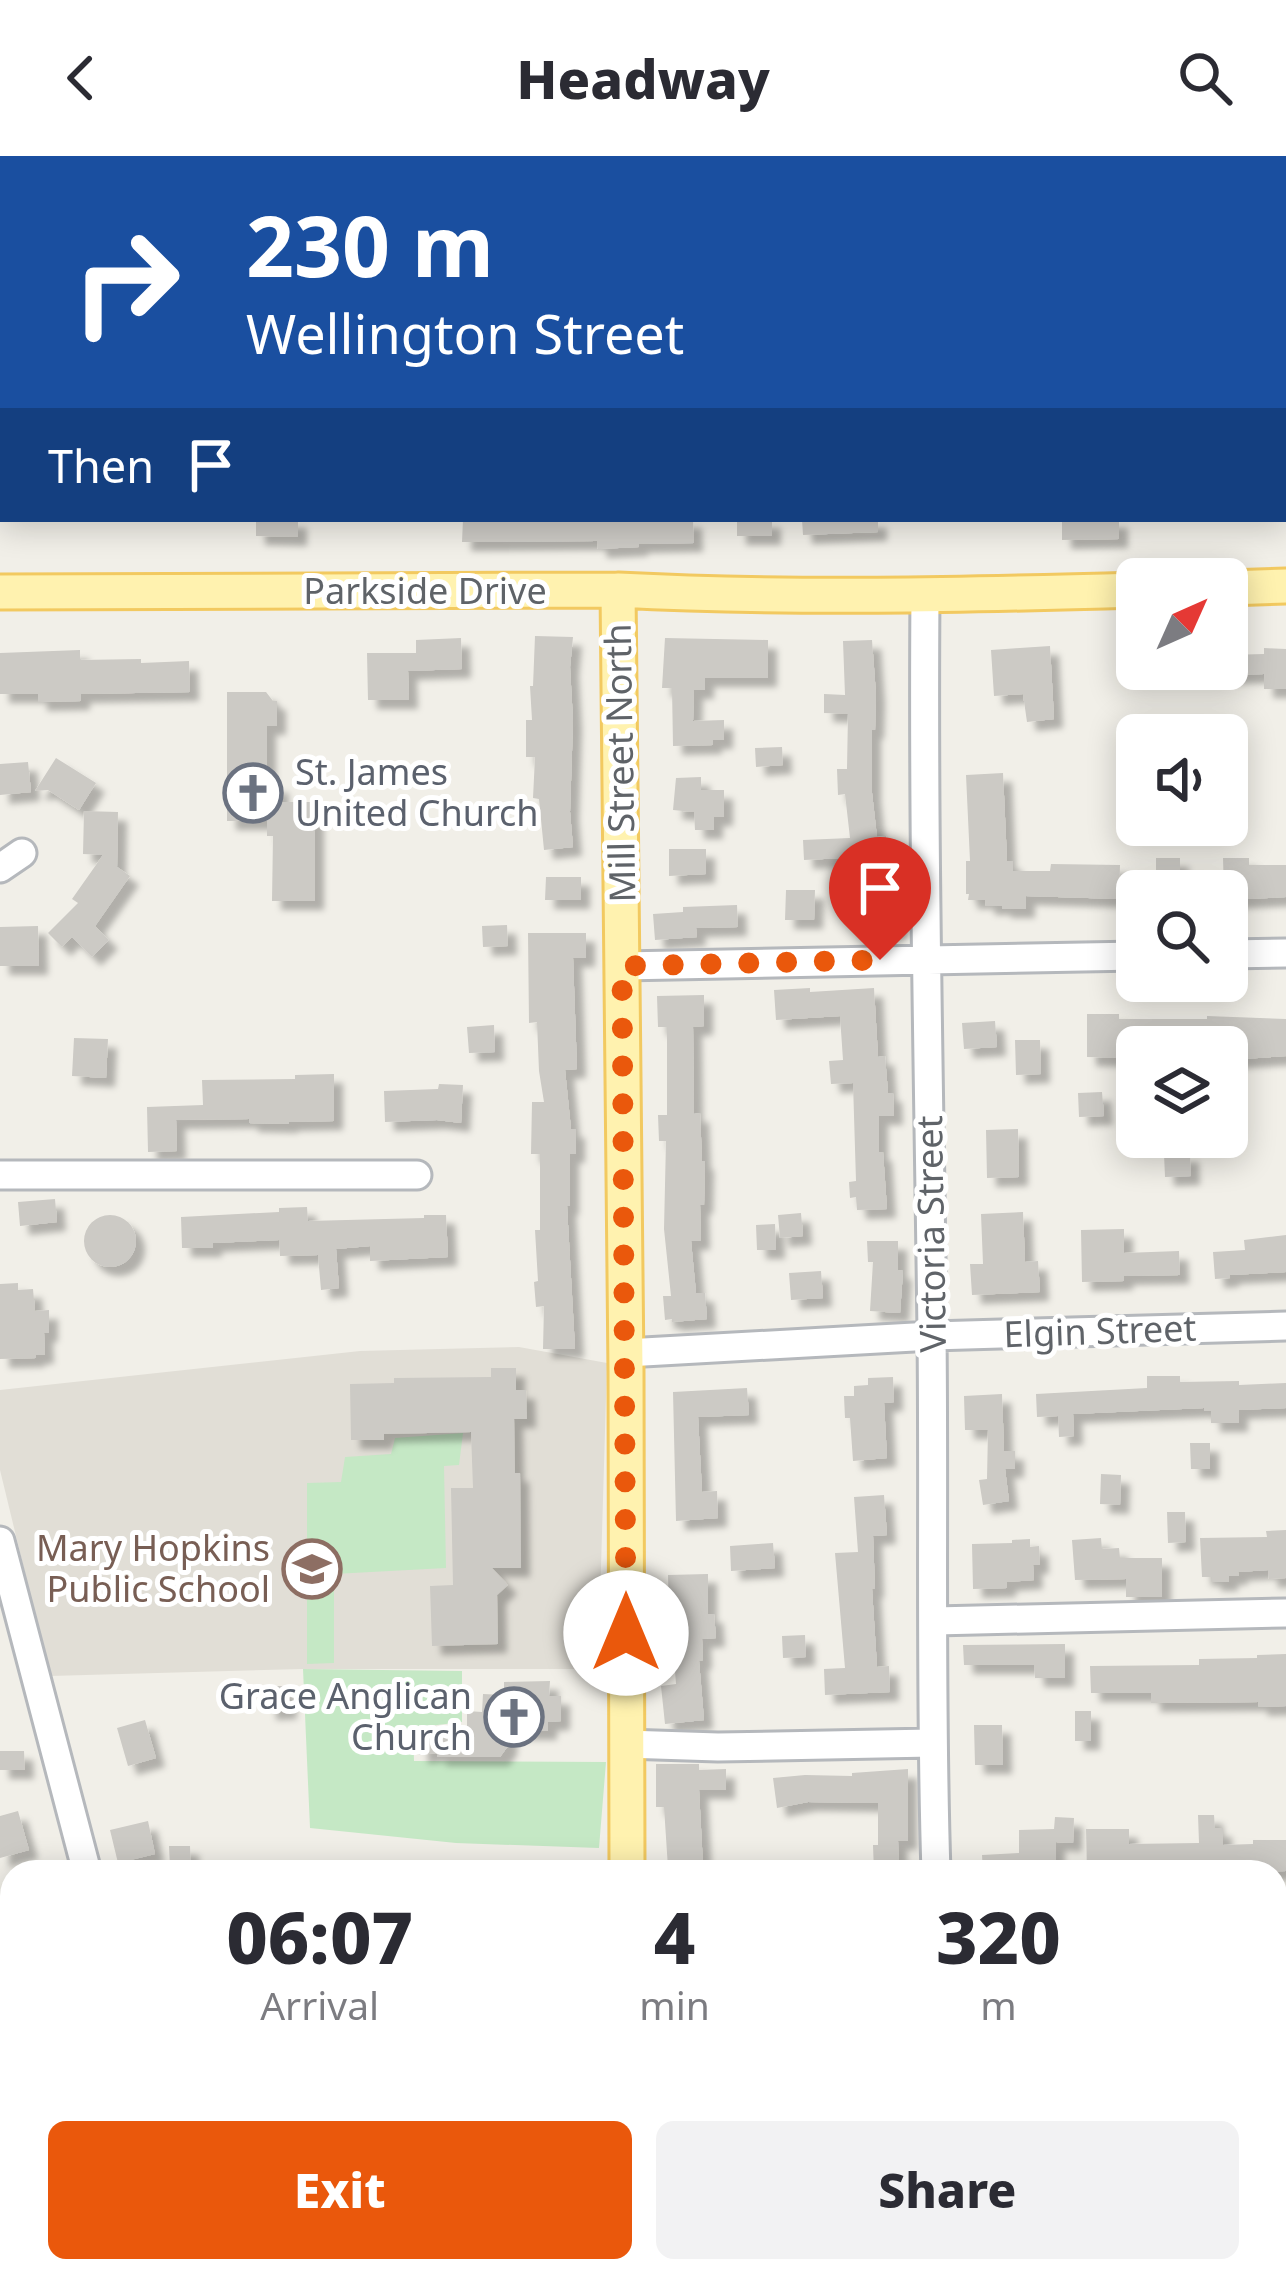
<!DOCTYPE html>
<style>
:root{--surface:#fff;--page:#f2f2f3;--text:#2b2b33;--muted:#7c7c81;--accent:#ea580c}
body{margin:0;font-family:"Noto Sans",sans-serif;background:var(--page);color:var(--text);height:100vh;display:flex;flex-direction:column;font-size:45px;white-space:nowrap}
*{box-sizing:border-box;margin:0}
p{font-size:39px;color:var(--muted)}
.icon{flex:none;width:66px;height:66px;fill:none;stroke:currentColor;stroke-width:2;stroke-linecap:round;stroke-linejoin:round}
.map{position:relative;flex:1;overflow:hidden}
.side{position:absolute;left:0px;top:1704px;width:1287px;height:423px;display:flex;flex-direction:column;background:var(--surface);border-radius:36px 36px 0 0;box-shadow:0 6px 30px #0003}
.side>*{flex:none}
.guide{position:absolute;left:0px;top:0px;width:1287px;height:366px;box-shadow:0 6px 30px #0003;background:#1a4fa0;color:#fff;overflow:hidden}
.needle{width:78px;rotate:45deg}
.tools{position:absolute;left:1116px;top:402px;display:grid;gap:24px}
.tools a{display:grid;place-items:center;width:132px;height:132px;border-radius:18px;background:var(--surface);box-shadow:0 6px 30px #0003;font-size:60px}
.pin{position:absolute;display:grid;place-items:center;width:102px;height:102px;color:#fff;margin:-123px -51px;border-radius:50% 50% 50% 0;rotate:-45deg;box-shadow:0 0 12px #0007}
.pin .icon{rotate:45deg}
.me{position:absolute;width:132px;margin:-66px;rotate:0deg;stroke-linejoin:round;filter:drop-shadow(0 0 9px #0008)}
.turn{display:flex;align-items:center;gap:42px;height:252px;padding:0 48px;font-size:54px}
.turn .icon{width:156px;height:156px;stroke-width:2.5}
.turn b{display:block;font-size:84px;line-height:102px}
.then{display:flex;align-items:center;height:114px;padding:0 48px;background:#0003;gap:24px;font-size:45px}
.eta{display:flex;justify-content:space-evenly;align-items:center;height:204px;text-align:center}
.eta b{font-size:72px;font-weight:800;line-height:84px}
.button{display:flex;gap:24px;margin-top:auto;padding:24px 48px}
.button a{flex:1;height:138px;border-radius:18px;background:var(--accent);color:#fff;font-size:48px;font-weight:800;line-height:138px;text-align:center}
.button a+a{background:var(--page);color:var(--text)}
header{display:flex;justify-content:space-between;align-items:center;height:156px;padding:0 48px;background:var(--surface);font-size:54px;font-weight:800}
.map>svg:first-child{display:block}
.education{fill:#e1ded6}
.green{fill:#c5e8c5}
.building{fill:#cccac5;filter:url(#shadow)}
.lines{fill:none;stroke-linecap:round;stroke-linejoin:round}
.minor-casing{stroke:#b5b8bc;stroke-width:33}
.major-casing{stroke:#f2c960;stroke-width:39}
.minor{stroke:#fff;stroke-width:27}
.major{stroke:#fff2af;stroke-width:33}
.route{stroke:#ea580c;stroke-width:21;stroke-dasharray:0 37.8}
.labels{text-anchor:middle;stroke-width:10;stroke-linejoin:round;paint-order:stroke}
.street-label{font-size:36px;fill:#5f6368;stroke:#fff}
.worship-label{font-size:36px;fill:#5b616d;stroke:#fff;text-anchor:start}
.education-label{font-size:36px;fill:#785e54;stroke:#fff;text-anchor:end}
</style>
<header><svg class="icon" aria-label="back" viewBox="0 0 24 24"><path d="M15 5l-7 7 7 7"/></svg>Headway<svg class="icon" aria-label="search" viewBox="0 0 24 24"><circle cx="10" cy="10" r="6"/><path d="M15 15l6 6"/></svg></header>
<div class="map">
<svg width="1286" height="2125" viewBox="0 0 1286 2125">
<defs>
<filter id="shadow"><feDropShadow dx="9" dy="9" stdDeviation="3" flood-color="#0004"/></filter>
</defs>
<rect width="100%" height="100%" fill="#f1efe8"/>
<path class="education" d="M519,1191l88,16 -9,306h-295l-253,7 -50,-206v-80l360,-39z"/>
<path class="green" d="M320,0h397l1,3h-398z
M463,1277l-4,32 -15,1 2,102 -112,6v89l-27,1v-181l34,-1 4,-25 46,-3 4,-16z
M303,1513l159,2v51l-49,6 1,33 192,1 -7,86 -143,-5 -146,-15z
M1286,1917v208h-37v-10h26v-180z"/>
<path class="building" d="M256,363h42v18l-42,-1z
M463,363h230l1,24 -55,1v3l-41,2 -1,-8 -135,1z
M737,363h35v17h-35z
M802,363h76v13l-75,3z
M1062,363h57v20l-57,1z
M535,480l38,1 -3,30 3,54 -3,91 3,35 -29,3 -5,-51 -6,-1 2,-41h-9v-37h6l-2,-34h3z
M461,482l1,31 -54,2 1,29h-41l-1,-47h49v-13z
M665,482l103,2v38h-63v12h-11l-1,31 31,-1v20h-11v5l-40,1 -1,-58h-10z
M872,484l4,55 -1,35h-3v63l5,44 9,-1 1,13 -43,4v5l-40,2 -1,-20 47,-2 -5,-44 -7,1 -1,-26h10l1,-55 -24,-1v-19l21,1 -2,-54z
M1050,490l4,73 -27,3 -4,-28 -29,2 -3,-46z
M1264,492l22,1v40h-22v-15l-37,1v-20l37,-1z
M80,494v10l61,-1v4l48,-2 1,31 -109,2v7l-43,1v-8h-38v-41z
M227,536h39l7,9h4v25h-10v58h13v18h35v99h-43l1,-65h-6v-15h-40z
M782,591l1,18 -27,2 -1,-19z
M56,602l40,25 -17,27 -31,-20 -13,1z
M28,606l3,30 -31,3v-31z
M1003,617l4,88h6v10h37l1,-7 69,1 -1,34 -93,-3v13h-24v-3h-16l-1,-6h-17l1,-6h-3v-33h4l-4,-86z
M701,621v13h23v27h-10v13h-19l-1,-18 -21,-2 3,-32z
M84,655l34,1 -1,55 13,9 -35,50 14,14 -17,17 -20,-20 -10,10 -14,-14 30,-30 -6,-4 31,-44 -20,-1z
M669,693h37v25l-37,2z
M1156,702h24v33h-24z
M1223,702h26v7h37v32l-59,3v-9h-3z
M546,721h35v23h-36z
M786,734h29l-1,30h-29z
M897,744v29h-44v-28z
M737,749l1,22 -42,1 1,9 -42,3 -2,-26 30,-2v-5z
M507,769l1,21 -25,1 -1,-21z
M38,770l1,40h-39v-39z
M528,777h58v25h-13l4,111 -12,1 6,59h5v25h-6v52h-3l8,143h-32l1,-43 -8,1 -2,-25 4,-1 -3,-51h5v-76h-9l1,-52h12l-5,-31 -2,-49 -8,1z
M810,832v4l64,-4 4,69 7,-1 3,37h5l1,23h-15v36h4l4,57 -30,1 -1,-13 -6,1 -1,-16 7,-1 -3,-98 -22,1 -2,-23 14,-1 -3,-44 -64,4 -2,-30z
M704,839v31l-11,1 1,87 6,-1 2,48h3l-1,44h-4l1,36h-10l5,52h9l2,26 -35,3v-3l-7,1 -2,-24h8l-7,-67 2,-88h-7l-1,-26h9v-88h-9l-1,-31z
M1087,858h32v5h88v-3l79,3v37l-59,4v-13h-108v11l-32,-1z
M995,865l2,26 -33,2 -2,-26z
M494,869l1,27 -26,1 -2,-26z
M74,882l34,1 -2,39 -34,-2z
M1015,884h25l1,34 -25,1z
M334,918v47l-45,1v2l-40,-1v-4l-73,1 1,31 -29,1 -1,-45 56,-2 -1,-25 93,-1v-4z
M439,928l24,1 -2,38 -24,-3 -52,2 -1,-31 54,-2z
M1102,936l2,24 -25,1 -1,-24z
M1018,973l1,48 -32,1 -1,-48z
M1190,997l1,23 -26,1 -1,-23z
M55,1043l2,23 -37,4 -2,-24z
M307,1051l1,14 116,-3v-3h22l2,42 -78,4v-15l-34,3 3,39 -18,2 -3,-35 -38,1 -1,-16 -66,3v5h-31l-1,-31 98,-5v-4z
M1023,1056l2,50 13,-1 2,31 -68,3 -2,-31h13l-2,-50z
M801,1057l2,23 -23,2 -2,-23z
M84 1085a26 26 0 1 1 52 0a26 26 0 1 1-52 0Z
M775,1068l1,26h-19l-1,-25z
M1124,1073v24l55,-2 1,24 -56,1v5l-42,1 -1,-52z
M1286,1079v37l-56,3v3l-15,1 -2,-27 32,-2 -1,-10z
M867,1085h31v29l5,1 -3,42 -30,-2 3,-49h-5z
M821,1115l2,27 -32,2 -2,-27z
M18,1127v7l15,-1 2,22 14,-1v23h-5l1,22h-9v3l-36,1v-75z
M491,1212h25v22h10l1,29h-13l1,54h5l1,95h-29l16,17 -11,10 1,49 -66,2 -2,-60 23,-1 -2,-97h22l-2,-56 -87,2v6h-33l-1,-56 44,-1v-5l97,-1z
M1147,1220h33v6l59,-1v4l47,-2v25l-47,2v13h-28v-12h-7v-3l-131,6 1,22 -15,1 -1,-21 -21,1 -1,-23 111,-6z
M893,1221l1,25 -10,1 3,55 -34,3 -3,-43h-5l-1,-22h10v-10l14,-1v-7z
M747,1232l2,27 -51,2 4,75 15,-1 1,27 -42,3 -3,-129z
M1002,1238l2,57h11v18h-10l4,32 -26,4 -4,-25 8,-1 1,-49h-23l-1,-34z
M1190,1287h20v26h-19z
M1101,1318l20,1 -1,30 -20,-1z
M884,1339l3,40 -14,1 2,53h-3l5,78 12,-1 1,26 -65,3 -1,-26 21,-1 -10,-115 23,-1 -4,-55z
M1167,1356h18l1,30 -18,1z
M1286,1374v48l-17,1 -1,-9 -30,2 1,4h-10v6h-17v-5h-10l-2,-39 67,-1 -1,-6z
M1101,1382l1,11 17,-1 1,10h42v39h-36v-18l-51,1 -3,-40z
M1030,1383v8l9,-1 1,19h-7l1,15 -27,2v6l-34,1 -1,-45 40,-1v-3z
M773,1387l2,25 -44,3 -1,-25z
M708,1418v40h6l2,24 -14,1 1,21 -4,1 5,59 -39,4 -4,-38 15,-2 -3,-40h-3l-2,-69z
M805,1479l1,22 -23,1 -1,-22z
M1065,1488v34h-30l-1,-13h-70l-1,-20z
M1286,1498v52l-27,1 -1,-5 -107,1v-10h-60l-1,-27 109,-1v-6l58,-1v-3z
M550,1525l-1,15h12v25l-13,1v9h-39l-1,15 -8,11h-63v-4l-18,2 -1,-22 49,-6v-16l15,1 1,-18 21,1v-13z
M267,1530h20l1,24 -21,1z
M1075,1555h16v30h-16z
M145,1564l11,38 -28,8 -11,-38z
M974,1569h28l1,40h-28z
M0,1595h24l1,19h-25z
M656,1608h43v6l27,-1v21h-27l4,76 -35,2 -4,-61h-8z
M908,1613v72h-10l1,31h-25l-1,-27h5v-42l-70,-1 -31,6 -4,-30 32,-3 47,1v-3z
M18,1655l11,39 -29,8v-42z
M1198,1659h16l1,13h8v17l30,-1v-4h33v31l-33,1v-5l-30,1v4h-136l-1,-43h43v15l70,-1z
M1055,1661l19,1 -1,25 -17,-1v30h-73l-1,-17 37,-2v-23l35,-1z
M148,1665l7,33 -37,9 -8,-33z
M169,1690h21l1,23h-21z"/>
<g class="lines">
<defs>
<path id="minor" d="M0,143h3
M925,440c-2,246 4,492 7,738 2,179 -2,359 4,538
M0,712l22,-15
M1227,798l59,-1
M622,810l515,-10
M0,1019h417
M626,1197l306,-17 354,-10
M0,1385l87,331
M935,1465l351,-8
M625,1588l93,3 214,-4
M1275,1752h11
M0,1856h12
M194,2115l3,10
M941,2115v10"/>
<path id="major" d="M1227,432l59,-2
M618,434l8,781 1,501
M0,436l618,-2c173,9 346,5 519,0
M635,2115v10"/>
</defs>
<use href="#minor" class="minor-casing"/>
<use href="#major" class="major-casing"/>
<use href="#minor" class="minor"/>
<use href="#major" class="major"/>
</g>
<g class="lines">
<path class="route" d="M626,1477l-4,-667 258,-6"/>
</g>
<defs>
<symbol id="church-ring" viewBox="-11 -11 22 22"><circle r="9.5" fill="#fff" stroke="#6b7280" stroke-width="1.5"/><path d="M-1.2-6h2.4v3.5h3.3v2.4h-3.3V6h-2.4V-.1h-3.3v-2.4h3.3Z" fill="#6b7280"/></symbol>
<symbol id="school-ring" viewBox="-11 -11 22 22"><circle r="9.5" fill="#fff" stroke="#8d6e63" stroke-width="1.5"/><path d="M0-5L7-2L0 1L-7-2ZM-4 1L0 2.5L4 1V4Q0 6-4 4Z" fill="#8d6e63"/></symbol>
</defs>
<g fill-rule="evenodd">
<use href="#church-ring" x="220" y="604" width="66" height="66"/>
<use href="#school-ring" x="279" y="1380" width="66" height="66"/>
<use href="#church-ring" x="481" y="1528" width="66" height="66"/>
</g>
<g class="labels">
<g class="street-label">
<text x="425" y="448">Parkside Drive</text>
<text transform="translate(620 607) rotate(-91)" y="13">Mill Street North</text>
<text transform="translate(931 1078) rotate(-91)" y="13">Victoria Street</text>
<text transform="translate(1100 1175) rotate(-2)" y="13">Elgin Street</text>
</g>
<g class="worship-label">
<text x="295" y="629">St. James<tspan x="295" dy="41">United Church</tspan></text>
<text x="472" y="1553" text-anchor="end">Grace Anglican<tspan x="472" dy="41">Church</tspan></text>
</g>
<g class="education-label">
<text x="270" y="1405">Mary Hopkins<tspan x="270" dy="41">Public School</tspan></text>
</g>
</g>
</svg>
<div class="tools">
<a><svg class="needle" viewBox="-14 -14 28 28"><path d="M0-13l5 13h-10z" fill="#e53935"/><path d="M0 13l5-13h-10z" fill="#7c7c81"/></svg></a>
<a><svg class="icon" aria-label="sound" viewBox="0 0 24 24"><path d="M4 9h4l5-4v14l-5-4H4zM17 9q2 3 0 6"/></svg></a>
<a><svg class="icon" aria-label="search" viewBox="0 0 24 24"><circle cx="10" cy="10" r="6"/><path d="M15 15l6 6"/></svg></a>
<a><svg class="icon" aria-label="layers" viewBox="0 0 24 24"><path d="M12 4l9 5-9 5-9-5zM3 14l9 5 9-5"/></svg></a>
</div>
<div class="pin" style="left:880px;top:804px;background:#d93025"><svg class="icon" aria-label="arrive" viewBox="0 0 24 24"><path d="M6 21V4h12l-3 4 3 4H6"/></svg></div>
<svg class="me" style="left:626px;top:1477px" viewBox="-20 -20 40 40"><circle r="19" fill="#fff"/><path d="M0-13L10 11 0 6-10 11z" fill="#ea580c"/></svg>
<div class="guide">
<div class="turn"><svg class="icon" aria-label="right" viewBox="0 0 24 24"><path d="M7 20v-9h11M14 6l5 5-5 5"/></svg><div><b>230 m</b>Wellington Street</div></div>
<div class="then">Then<svg class="icon" aria-label="arrive" viewBox="0 0 24 24"><path d="M6 21V4h12l-3 4 3 4H6"/></svg></div>
</div>
<section class="side">
<div class="eta">
<div><b>06:07</b><p>Arrival</p></div>
<div><b>4</b><p>min</p></div>
<div><b>320</b><p>m</p></div>
</div>
<div class="button"><a>Exit</a><a>Share</a></div>
</section>
</div>
